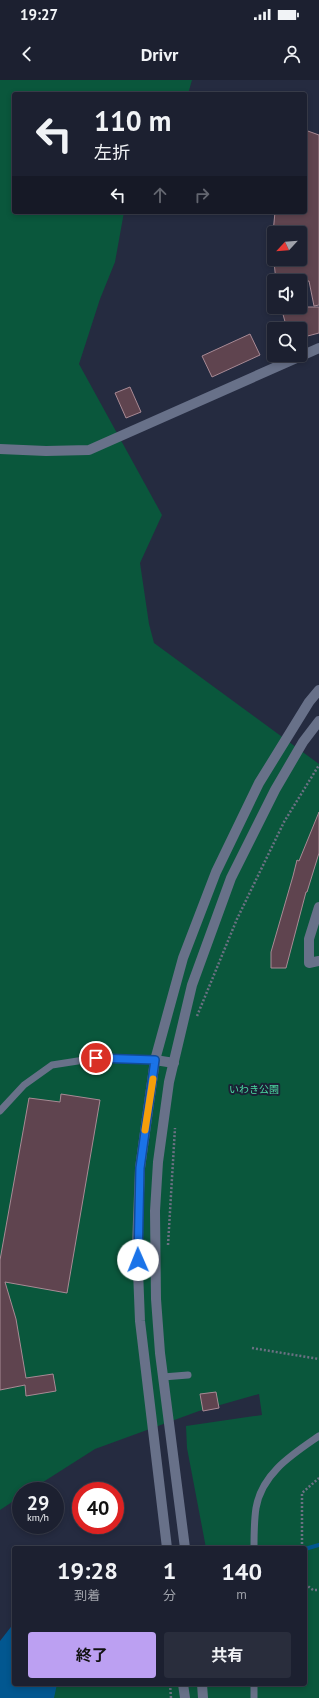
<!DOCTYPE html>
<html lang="ja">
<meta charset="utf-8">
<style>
:root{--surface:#1c2030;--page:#292d3c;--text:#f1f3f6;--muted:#a0a3ab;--line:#3a3e4c;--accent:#bca0f2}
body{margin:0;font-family:"PT Sans","Noto Sans JP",sans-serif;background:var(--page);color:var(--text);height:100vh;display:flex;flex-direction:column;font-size:15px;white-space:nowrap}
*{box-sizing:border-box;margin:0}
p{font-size:13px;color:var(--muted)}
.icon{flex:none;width:22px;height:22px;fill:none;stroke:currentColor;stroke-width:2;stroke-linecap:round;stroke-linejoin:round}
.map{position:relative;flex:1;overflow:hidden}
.side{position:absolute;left:12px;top:1466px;width:295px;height:140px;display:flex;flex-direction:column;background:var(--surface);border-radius:4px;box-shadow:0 2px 6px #0003,0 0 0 1px var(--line)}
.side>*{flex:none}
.banner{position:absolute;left:12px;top:12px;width:295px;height:122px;border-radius:4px;box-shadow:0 2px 6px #0003,0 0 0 1px var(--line);background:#1c2030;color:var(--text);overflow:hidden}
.needle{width:26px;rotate:244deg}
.fabs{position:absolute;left:267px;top:146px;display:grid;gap:8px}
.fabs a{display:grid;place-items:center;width:40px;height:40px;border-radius:4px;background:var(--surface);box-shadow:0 2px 6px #0003,0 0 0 1px var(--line);font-size:20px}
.speed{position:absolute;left:12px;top:1402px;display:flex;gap:8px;font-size:20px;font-weight:700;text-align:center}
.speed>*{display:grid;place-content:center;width:52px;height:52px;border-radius:50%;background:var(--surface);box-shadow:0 2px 6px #0003,0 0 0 1px var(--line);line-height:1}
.speed small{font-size:10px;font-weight:400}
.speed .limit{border:6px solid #d22;background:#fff;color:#111}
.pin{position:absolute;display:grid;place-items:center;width:34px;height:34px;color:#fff;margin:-17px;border:2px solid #fff;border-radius:50%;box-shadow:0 1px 4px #0007}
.me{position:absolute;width:44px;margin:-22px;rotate:359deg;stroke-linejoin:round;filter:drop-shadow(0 0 3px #0008)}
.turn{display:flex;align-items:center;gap:14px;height:84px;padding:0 16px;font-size:18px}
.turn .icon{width:52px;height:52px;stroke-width:2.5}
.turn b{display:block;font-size:28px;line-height:34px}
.lanes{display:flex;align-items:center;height:38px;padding:0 16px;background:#0003;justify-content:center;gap:20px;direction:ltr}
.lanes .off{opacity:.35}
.eta{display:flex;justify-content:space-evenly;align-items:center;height:68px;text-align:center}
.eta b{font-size:24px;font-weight:700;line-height:28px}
.cta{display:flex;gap:8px;margin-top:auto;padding:8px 16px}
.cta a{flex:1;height:46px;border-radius:4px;background:var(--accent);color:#111;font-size:16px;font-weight:700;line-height:46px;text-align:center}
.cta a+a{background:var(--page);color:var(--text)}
.status{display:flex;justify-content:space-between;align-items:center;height:28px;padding:0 20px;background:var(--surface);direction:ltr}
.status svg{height:11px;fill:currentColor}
header{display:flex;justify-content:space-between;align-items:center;height:52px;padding:0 16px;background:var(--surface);font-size:18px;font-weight:700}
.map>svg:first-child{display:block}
.green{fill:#0a573c}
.water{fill:#025790}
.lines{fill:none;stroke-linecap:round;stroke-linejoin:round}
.stream{stroke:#025790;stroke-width:4}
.building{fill:#5f444f;stroke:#a88a95}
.path{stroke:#6b7183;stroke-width:2.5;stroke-dasharray:2 2;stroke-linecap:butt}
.service{stroke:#687189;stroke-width:7}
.minor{stroke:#687189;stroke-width:10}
.tertiary{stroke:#687189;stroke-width:10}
.route-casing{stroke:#114b97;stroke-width:10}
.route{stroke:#1a73e8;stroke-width:7}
.slow{stroke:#f59e0b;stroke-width:7}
.labels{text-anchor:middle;stroke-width:4;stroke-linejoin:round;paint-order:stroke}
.park-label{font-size:10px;fill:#4cdba3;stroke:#1b2135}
</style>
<div class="status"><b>19:27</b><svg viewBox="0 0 49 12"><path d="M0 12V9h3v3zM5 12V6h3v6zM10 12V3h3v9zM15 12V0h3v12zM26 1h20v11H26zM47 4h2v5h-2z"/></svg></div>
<header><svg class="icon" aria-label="back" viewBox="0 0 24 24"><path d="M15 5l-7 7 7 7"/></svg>Drivr<svg class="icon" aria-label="person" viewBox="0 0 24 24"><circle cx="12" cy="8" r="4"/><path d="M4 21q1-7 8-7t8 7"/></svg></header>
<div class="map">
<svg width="319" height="1618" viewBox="0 0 319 1618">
<rect width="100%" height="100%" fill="#252b40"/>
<path class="green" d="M0,0h192l-4,14h-174v118h110l-9,50 -15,37 -21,65 83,151 -22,48 9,61 5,19 165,121v934h-288l9,-14h265v-136h-99l-19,-100 -1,-22 76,-11 -3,-21 -60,17 -104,38 -66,42h-8v5l-21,14z"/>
<path class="water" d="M14,1543v61h43l-3,14h-54v-57z"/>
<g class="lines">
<path class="stream" d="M305,1469l14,-4"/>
</g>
<path class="building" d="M305,50l14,5v170l-5,1 -5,-25h-33l-2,-19 32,-4 -2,-25h-31l2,-21h30z
M281,227h38v26l-19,5v-9h-13z
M250,254l10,21 -48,22 -10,-21z
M130,307l11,25 -15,6 -11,-25z
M319,732v41l-12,39h-1l-20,76h-15v-16l22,-76 4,-16 2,1z
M61,1014l39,6 -33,193 -62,-11 11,37 10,59 27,-4 3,17 -30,5 -1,-11 -25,5v-130l29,-162 31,4z
M216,1312l3,16 -16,3 -3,-17z"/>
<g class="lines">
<path class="path" d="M197,936l40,-97 47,-97 35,-57
M168,1165l7,-117
M252,1268l67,11
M302,1468v-55l17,-15
M305,1504l8,6h6
M170,1604l1,14"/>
<path class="service" d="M0,1031l24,-26 28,-20 45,-7 58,2
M163,1297l25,-2
M254,1468c0,-13 0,-27 2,-40 6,-35 37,-54 63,-72
M254,1618v-14"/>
<path class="minor" d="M0,369l46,2 43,-1 230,-102
M319,827l-10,32v24l10,-2
M155,980l19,3"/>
<path class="tertiary" d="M167,1468l-27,-227 -3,-76 3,-77 15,-108 28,-102 33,-86 43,-89 50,-81 10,-12
M185,1468l-25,-195 -4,-54 -1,-88 3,-49 11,-80 23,-97 39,-107 44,-88 28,-48 16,-21
M183,1604l2,14
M202,1604l1,14"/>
</g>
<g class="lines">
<defs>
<path id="route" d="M96,978l59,2 -15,108 -2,92"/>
</defs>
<use href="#route" class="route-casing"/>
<use href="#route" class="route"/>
<path class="slow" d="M145,1050l8,-51"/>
</g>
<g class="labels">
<g class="park-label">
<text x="254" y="1013">いわき公園</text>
</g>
</g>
</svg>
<div class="fabs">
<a><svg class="needle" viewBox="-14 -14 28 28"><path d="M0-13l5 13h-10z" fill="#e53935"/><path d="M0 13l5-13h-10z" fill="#a0a3ab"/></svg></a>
<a><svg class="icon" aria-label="sound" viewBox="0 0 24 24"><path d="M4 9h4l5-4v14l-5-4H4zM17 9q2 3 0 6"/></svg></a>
<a><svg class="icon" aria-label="search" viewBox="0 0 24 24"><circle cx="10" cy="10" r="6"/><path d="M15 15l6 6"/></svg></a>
</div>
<div class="speed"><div>29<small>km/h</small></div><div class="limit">40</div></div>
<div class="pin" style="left:96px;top:978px;background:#d93025"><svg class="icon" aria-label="arrive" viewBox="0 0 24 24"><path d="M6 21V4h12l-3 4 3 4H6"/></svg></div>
<svg class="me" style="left:138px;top:1180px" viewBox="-20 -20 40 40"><circle r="19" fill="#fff"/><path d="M0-13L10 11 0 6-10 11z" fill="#1a73e8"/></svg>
<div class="banner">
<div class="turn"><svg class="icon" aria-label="left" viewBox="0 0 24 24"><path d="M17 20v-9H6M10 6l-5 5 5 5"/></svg><div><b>110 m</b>左折</div></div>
<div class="lanes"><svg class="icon" aria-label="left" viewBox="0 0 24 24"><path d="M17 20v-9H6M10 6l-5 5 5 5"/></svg><svg class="icon off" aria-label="ahead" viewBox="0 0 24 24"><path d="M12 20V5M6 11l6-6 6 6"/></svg><svg class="icon off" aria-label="right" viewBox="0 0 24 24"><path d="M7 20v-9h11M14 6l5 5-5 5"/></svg></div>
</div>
<section class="side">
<div class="eta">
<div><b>19:28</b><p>到着</p></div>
<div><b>1</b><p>分</p></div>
<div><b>140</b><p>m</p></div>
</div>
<div class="cta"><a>終了</a><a>共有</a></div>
</section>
</div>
